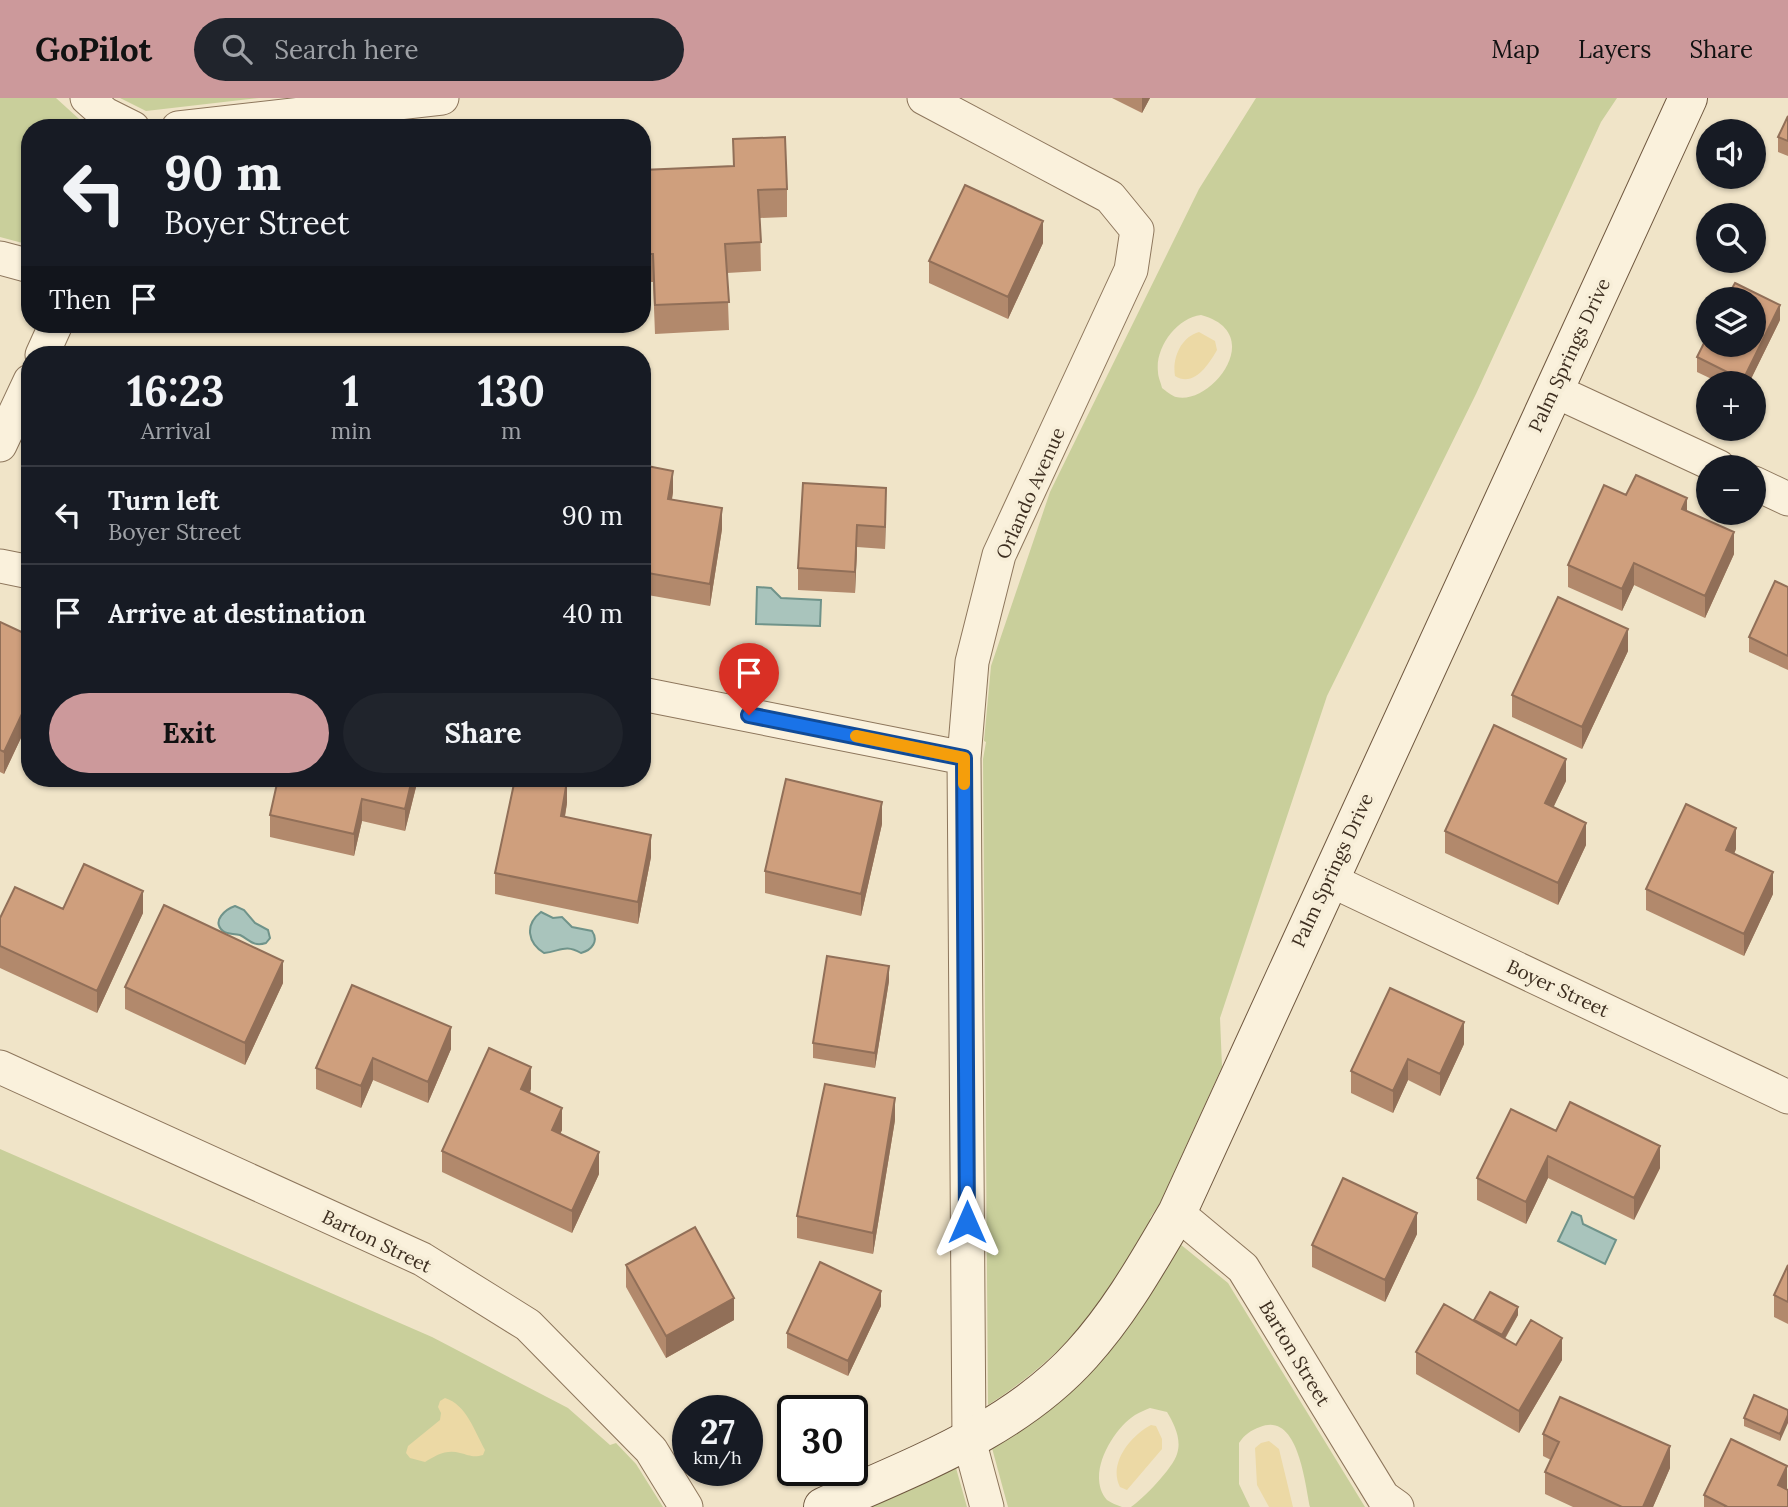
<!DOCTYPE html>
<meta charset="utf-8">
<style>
:root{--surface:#171b24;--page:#20242c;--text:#f1f3f6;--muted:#9ea1a6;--line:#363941;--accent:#cc999b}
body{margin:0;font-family:Lora,serif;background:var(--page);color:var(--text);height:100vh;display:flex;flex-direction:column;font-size:26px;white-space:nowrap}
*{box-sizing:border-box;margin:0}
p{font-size:23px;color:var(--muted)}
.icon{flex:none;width:38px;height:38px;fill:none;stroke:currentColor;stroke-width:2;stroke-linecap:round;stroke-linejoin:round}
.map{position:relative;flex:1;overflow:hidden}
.side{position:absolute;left:21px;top:248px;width:630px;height:441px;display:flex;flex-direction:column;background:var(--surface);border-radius:28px;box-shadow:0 2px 5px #0004}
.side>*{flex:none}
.hud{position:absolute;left:21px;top:21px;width:630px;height:214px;border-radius:28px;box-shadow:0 2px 5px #0004;background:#171b24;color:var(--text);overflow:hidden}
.buttons{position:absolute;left:1696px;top:21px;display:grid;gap:14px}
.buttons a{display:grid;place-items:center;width:70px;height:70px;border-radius:50%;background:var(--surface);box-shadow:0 2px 5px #0004;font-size:35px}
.speed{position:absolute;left:672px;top:1297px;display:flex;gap:14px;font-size:35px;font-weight:700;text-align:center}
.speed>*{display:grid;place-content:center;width:91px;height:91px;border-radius:50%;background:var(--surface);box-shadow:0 2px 5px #0004;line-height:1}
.speed small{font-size:18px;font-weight:400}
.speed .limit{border:4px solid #111;border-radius:10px;background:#fff;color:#111}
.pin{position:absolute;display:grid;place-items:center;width:60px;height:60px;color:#fff;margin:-72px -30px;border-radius:50% 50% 50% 0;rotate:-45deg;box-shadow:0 0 7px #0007}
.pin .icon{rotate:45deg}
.me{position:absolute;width:77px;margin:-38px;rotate:0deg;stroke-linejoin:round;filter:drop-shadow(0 0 5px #0008)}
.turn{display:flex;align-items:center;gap:24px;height:147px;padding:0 28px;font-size:32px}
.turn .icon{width:91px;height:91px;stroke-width:2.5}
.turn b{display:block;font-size:49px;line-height:60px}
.then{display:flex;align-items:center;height:66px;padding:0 28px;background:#0003;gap:14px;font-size:26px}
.eta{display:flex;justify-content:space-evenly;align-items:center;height:119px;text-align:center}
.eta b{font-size:42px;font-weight:700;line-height:49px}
.primary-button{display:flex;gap:14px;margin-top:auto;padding:14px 28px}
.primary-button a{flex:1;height:80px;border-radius:42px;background:var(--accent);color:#111;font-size:28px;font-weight:700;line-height:80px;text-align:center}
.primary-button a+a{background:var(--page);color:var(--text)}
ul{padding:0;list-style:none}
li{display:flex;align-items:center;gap:21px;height:98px;padding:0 28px;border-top:2px solid var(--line)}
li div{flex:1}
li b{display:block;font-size:26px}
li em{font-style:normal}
header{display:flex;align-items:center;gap:42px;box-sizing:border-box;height:98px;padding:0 35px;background:var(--accent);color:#111}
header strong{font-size:33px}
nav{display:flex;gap:38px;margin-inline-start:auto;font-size:24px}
.search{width:490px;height:63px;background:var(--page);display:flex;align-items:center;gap:18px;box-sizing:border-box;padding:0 24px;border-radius:38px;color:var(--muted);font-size:26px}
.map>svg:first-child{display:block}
.green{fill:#c9cf9b;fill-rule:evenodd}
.sand{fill:#ecd9a5}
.water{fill:#a9c4bc;stroke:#6f938a;stroke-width:2}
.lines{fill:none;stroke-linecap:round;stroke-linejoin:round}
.street-casing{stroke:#8d765c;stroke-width:35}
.secondary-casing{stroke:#6f573f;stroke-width:40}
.street{stroke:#faf1dc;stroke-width:33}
.secondary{stroke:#faf1dc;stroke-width:38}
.wall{fill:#b2896c}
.shaded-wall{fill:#916f58}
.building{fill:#cf9f7d;stroke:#916f58;stroke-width:2}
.route-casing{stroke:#114b97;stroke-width:18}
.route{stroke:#1a73e8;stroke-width:12}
.slow{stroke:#f59e0b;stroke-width:12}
.labels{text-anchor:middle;stroke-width:7;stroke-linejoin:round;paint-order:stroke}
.street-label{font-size:19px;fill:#3d2e20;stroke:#f7eed8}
</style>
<header>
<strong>GoPilot</strong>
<div class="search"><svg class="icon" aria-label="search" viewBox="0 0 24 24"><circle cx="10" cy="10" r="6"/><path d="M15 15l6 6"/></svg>Search here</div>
<nav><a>Map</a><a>Layers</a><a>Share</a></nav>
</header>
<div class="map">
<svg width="1788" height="1409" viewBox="0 0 1788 1409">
<rect width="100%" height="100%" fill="#f0e4c8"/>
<path class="green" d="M0,0h56l33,30h-59v117l-30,-8z
M120,0h139l-113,13z
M1256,0h361l-16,24 -125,272 -149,302 -107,322 2,49 -62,136 -10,15 1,2c-12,20 -23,41 -35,61 -33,51 -78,92 -128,124l-5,-646 3,-17 -2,-1 7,-75 59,-174 149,-303zM1201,217c67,18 10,91 -25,82 -4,-1 -10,-6 -14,-9 -1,-5 -4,-11 -4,-16 -3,-25 19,-54 43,-57z
M0,1051l432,188 136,71 42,37 6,-2 20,21 27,43h-663z
M1180,1146l48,39 137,224h-55c-5,-24 -12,-96 -50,-80 -9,3 -16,8 -21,16v41l11,23h-119c12,-8 42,-39 46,-53 5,-15 -3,-30 -10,-42l-17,-4c-5,2 -10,4 -15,7 -22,14 -50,60 -28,85 4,3 10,5 15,7h-114l-16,-59c17,-10 34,-20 50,-32 61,-45 101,-109 138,-172z
M956,1370l11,39h-97z"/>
<path class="sand" d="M1199,234l16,9 2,9c-8,14 -23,38 -42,26 -3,-18 6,-39 24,-44z
M445,1300c21,6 30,34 40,52l-2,5c-10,3 -14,0 -23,-2 -13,-4 -24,2 -35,9l-15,-4 -4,-5 2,-7 32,-26 1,-7 -3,-6 2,-6z
M1151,1327l5,1 6,13v10l-35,41 -7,-3c-12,-23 10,-51 31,-62z
M1269,1343l10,8 14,58h-24l-12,-22 -2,-37 6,-5z"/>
<path class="water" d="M757,489l14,1 10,10 40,2 -1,26 -64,-2z
M235,808l9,4 11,13 13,7 2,8 -4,5c-13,4 -16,-3 -26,-8 -6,-2 -12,0 -17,-4 -12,-10 3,-22 12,-25z
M541,814l12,6 9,-1 10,10 20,4c7,10 0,19 -11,22 -16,-9 -20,-2 -37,0 -16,-10 -20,-28 -3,-41z
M1572,1114l9,4 2,8 33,16 -11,24 -47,-23z"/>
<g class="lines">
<defs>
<path id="street" d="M87,0l18,16 28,14
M924,0l186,99 27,33 -6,40 -132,285 -27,107 -8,96 5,682 18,67
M178,30l264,-30
M0,160l30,8
M42,257l14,-31
M1553,292l166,77
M0,347l30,-64
M1754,385l34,16
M0,468l30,6
M642,596l322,64
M1328,781l460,218
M0,969l422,192 106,66 123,125 35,57
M1177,1115l66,55 140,229 14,10"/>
<path id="secondary" d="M823,1409c91,-41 191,-77 259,-153 39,-43 66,-92 95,-141l511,-1115"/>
</defs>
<use href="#street" class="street-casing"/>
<use href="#secondary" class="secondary-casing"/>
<use href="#street" class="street"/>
<use href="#secondary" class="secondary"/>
</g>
<path class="wall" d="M1112,0h38l-8,15z
M1788,18v40l-10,-4v-15z
M733,41l54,50v28l-27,1 1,53 -34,2 2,57 -74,4 -2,-52h-11v-112l91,-4z
M1043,145l-35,76 -79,-36v-22z
M1780,222l-31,63h-29l-23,-11v-15z
M642,367l31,27 -1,8 50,29 -12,77 -68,-12z
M803,385l83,27 -1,39 -28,-2 -2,46 -57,-3v-22z
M1687,413l47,43 -29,64 -71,-33 -12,26 -54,-24v-22z
M1788,489v83l-39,-18v-15z
M0,524l30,14v88l-2,-1 -24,51 -4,-2z
M1628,553l-46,98 -70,-32v-22z
M418,681l-13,52 -43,-10 -8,35 -84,-19v-22z
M1566,683l-13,26 33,38 -28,60 -113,-52v-22z
M567,705l-2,14 86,40 -13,67 -143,-30v-21z
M882,726l-21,92 -96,-23v-22z
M1736,751l-2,5 39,40 -29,62 -98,-46v-21z
M63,811l80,4 -46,100 -97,-45v-50z
M889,883l-14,87 -62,-10v-15z
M283,885l-38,82 -120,-56v-22z
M352,887l99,64 -23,54 -55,-23 -12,28 -45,-19v-21z
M1464,946l-24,52 -32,-16 -15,33 -42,-20v-22z
M531,991l-1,4 32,37 -2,4 39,40 -27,59 -130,-61v-21z
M895,1022l-22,134 -76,-16v-22z
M1556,1033l104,37 -26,52 -86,-42 -22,46 -49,-24v-22z
M1417,1136l-32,68 -73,-35v-22z
M626,1167l108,55 -68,38 -40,-71z
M1788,1167v59l-14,-7v-22z
M881,1208l-33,70 -61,-28v-15z
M1518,1217l-13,24 11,6 46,15 -43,73 -103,-59v-22l58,-31z
M1788,1312l-8,31 -36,-15v-8z
M1543,1336l127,34 -17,39h-80l-28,-13v-22l6,-12 -8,-4z
M1787,1390l1,19h-84v-12z"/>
<path class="shaded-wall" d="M1142,0h8l-8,15z
M1043,123v22l-35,76v-22z
M1780,207v15l-31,63h-6v-3z
M673,373v21l-5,29v-22z
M886,390v22l-1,39v-22z
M1687,400v22l-5,-11z
M722,410v21l-12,77v-22z
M857,427v22l-2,46v-21z
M1734,434v22l-29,64v-22z
M1634,465v22l-12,26v-22z
M1628,531v22l-46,98v-22z
M28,603v22l-24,51v-22z
M1566,661v22l-21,44v-22z
M412,681h6l-13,52v-22z
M567,683v22l-6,35v-22z
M362,701v22l-8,35v-22z
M882,704v22l-21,92v-22z
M1586,725v22l-28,60v-22z
M1736,730v21l-10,23v-22z
M651,737v22l-13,67v-22z
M1773,774v22l-29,62v-22z
M143,793v22l-46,100v-22z
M283,863v22l-38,82v-22z
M889,868v15l-14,87v-15z
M1464,924v22l-24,52v-22z
M451,929v22l-23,54v-21z
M373,960v22l-12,28v-22z
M1408,961v21l-15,33v-22z
M531,969v22l-10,22v-22z
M895,1000v22l-22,134v-21z
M562,1010v22l-10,22v-22z
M1660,1048v22l-26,52v-22z
M599,1054v22l-27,59v-22z
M1548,1058v22l-22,46v-22z
M1417,1115v21l-32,68v-22z
M881,1193v15l-33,70v-15z
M734,1200v22l-68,38v-22z
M1518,1209v8l-16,28v-8z
M1562,1240v22l-43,73v-22z
M1788,1317v8l-8,18v-7z
M1670,1348v22l-17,39h-10z
M1787,1368v22l-9,19v-22z"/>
<path class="building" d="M1788,18v25l-10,-4z
M785,39l2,52 -29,1 3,52 -36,2 4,58 -74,3 -2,-51h-11v-84l92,-4 -1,-27z
M965,87l78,36 -35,76 -79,-36z
M1735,185l45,22 -37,75 -46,-23 11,-22v10h46v-46h-28z
M642,367l31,6 -5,28 54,9 -12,76 -68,-12z
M1636,377l51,23 -5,11 52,23 -29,64 -71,-33 -12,26 -54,-24 36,-80 22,10z
M803,385l83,5 -1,39 -28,-2 -2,47 -57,-4z
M1775,483l13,6v69l-39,-19z
M1558,499l70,32 -46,98 -70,-32z
M0,524l30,14v66l-2,-1 -24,51 -4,-2z
M1494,627l72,34 -21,44 41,20 -28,60 -113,-52z
M278,681h134l-7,30 -43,-10 -8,35 -84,-19z
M515,681h39l13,2 -6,35 90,19 -13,67 -143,-29z
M786,681l96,23 -21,92 -96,-23z
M1686,706l50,24 -10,22 47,22 -29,62 -98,-45z
M84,766l59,27 -46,100 -97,-45v-28l15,-31 48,22z
M164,807l119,56 -38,82 -120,-56z
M827,858l62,10 -14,87 -62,-10z
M352,887l99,42 -23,55 -55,-24 -12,28 -45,-18z
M1390,890l74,34 -24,52 -32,-15 -15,32 -42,-20z
M489,950l42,19 -10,22 41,19 -10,22 47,22 -27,59 -130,-60z
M825,986l70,14 -22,135 -76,-17z
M1570,1004l90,44 -26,52 -86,-42 -22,46 -49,-24 34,-69 45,22z
M1343,1080l74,35 -32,67 -73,-35z
M695,1129l39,71 -68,38 -40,-71z
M820,1164l61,29 -33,70 -61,-28z
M1788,1167v37l-14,-7z
M1490,1194l28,15 -16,28 -28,-15z
M1444,1206l72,41 15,-25 31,18 -43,73 -103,-59z
M1754,1297l34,15v5l-8,19 -36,-16z
M1560,1299l110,49 -27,61h-21l-77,-35 14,-30 -16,-8z
M1731,1341l56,27 -9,19 10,5v17h-63l1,-1 -22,-11z"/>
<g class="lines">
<defs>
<path id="route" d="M749,617l215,43 3,464"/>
</defs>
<use href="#route" class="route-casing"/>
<use href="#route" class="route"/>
<path class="slow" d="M856,638l108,22v26"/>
</g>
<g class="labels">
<g class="street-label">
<text transform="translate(1569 257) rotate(-65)" y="7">Palm Springs Drive</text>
<text transform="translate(1030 395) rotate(-66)" y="7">Orlando Avenue</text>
<text transform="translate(1332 772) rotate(-65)" y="7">Palm Springs Drive</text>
<text transform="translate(1558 890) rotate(25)" y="7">Boyer Street</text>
<text transform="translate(377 1143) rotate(26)" y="7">Barton Street</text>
<text transform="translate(1295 1255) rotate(59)" y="7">Barton Street</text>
</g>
</g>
</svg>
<div class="buttons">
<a><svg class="icon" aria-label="sound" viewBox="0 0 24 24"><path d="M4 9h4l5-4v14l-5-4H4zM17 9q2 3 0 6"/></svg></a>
<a><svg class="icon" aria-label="search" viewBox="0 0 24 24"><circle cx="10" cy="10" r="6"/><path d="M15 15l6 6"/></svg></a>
<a><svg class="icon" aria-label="layers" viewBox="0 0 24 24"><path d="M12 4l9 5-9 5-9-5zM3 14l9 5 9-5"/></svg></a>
<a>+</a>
<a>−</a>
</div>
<div class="speed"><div>27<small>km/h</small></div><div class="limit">30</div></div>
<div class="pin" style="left:749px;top:617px;background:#d93025"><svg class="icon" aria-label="arrive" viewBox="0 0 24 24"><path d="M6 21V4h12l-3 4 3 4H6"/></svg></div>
<svg class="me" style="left:967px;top:1124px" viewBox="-20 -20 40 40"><path d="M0-17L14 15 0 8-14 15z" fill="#1a73e8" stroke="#fff" stroke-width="4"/></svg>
<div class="hud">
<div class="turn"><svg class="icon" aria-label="left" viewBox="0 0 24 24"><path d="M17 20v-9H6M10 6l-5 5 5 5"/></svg><div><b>90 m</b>Boyer Street</div></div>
<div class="then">Then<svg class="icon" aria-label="arrive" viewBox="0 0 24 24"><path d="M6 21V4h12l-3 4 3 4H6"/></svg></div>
</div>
<section class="side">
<div class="eta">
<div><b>16:23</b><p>Arrival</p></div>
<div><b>1</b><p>min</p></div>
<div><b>130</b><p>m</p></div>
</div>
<ul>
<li><svg class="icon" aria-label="left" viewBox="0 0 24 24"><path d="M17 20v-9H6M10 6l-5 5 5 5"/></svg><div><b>Turn left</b><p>Boyer Street</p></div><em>90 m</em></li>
<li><svg class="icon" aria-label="arrive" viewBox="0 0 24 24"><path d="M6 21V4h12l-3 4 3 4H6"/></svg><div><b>Arrive at destination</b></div><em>40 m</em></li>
</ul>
<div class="primary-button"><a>Exit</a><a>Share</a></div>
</section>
</div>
